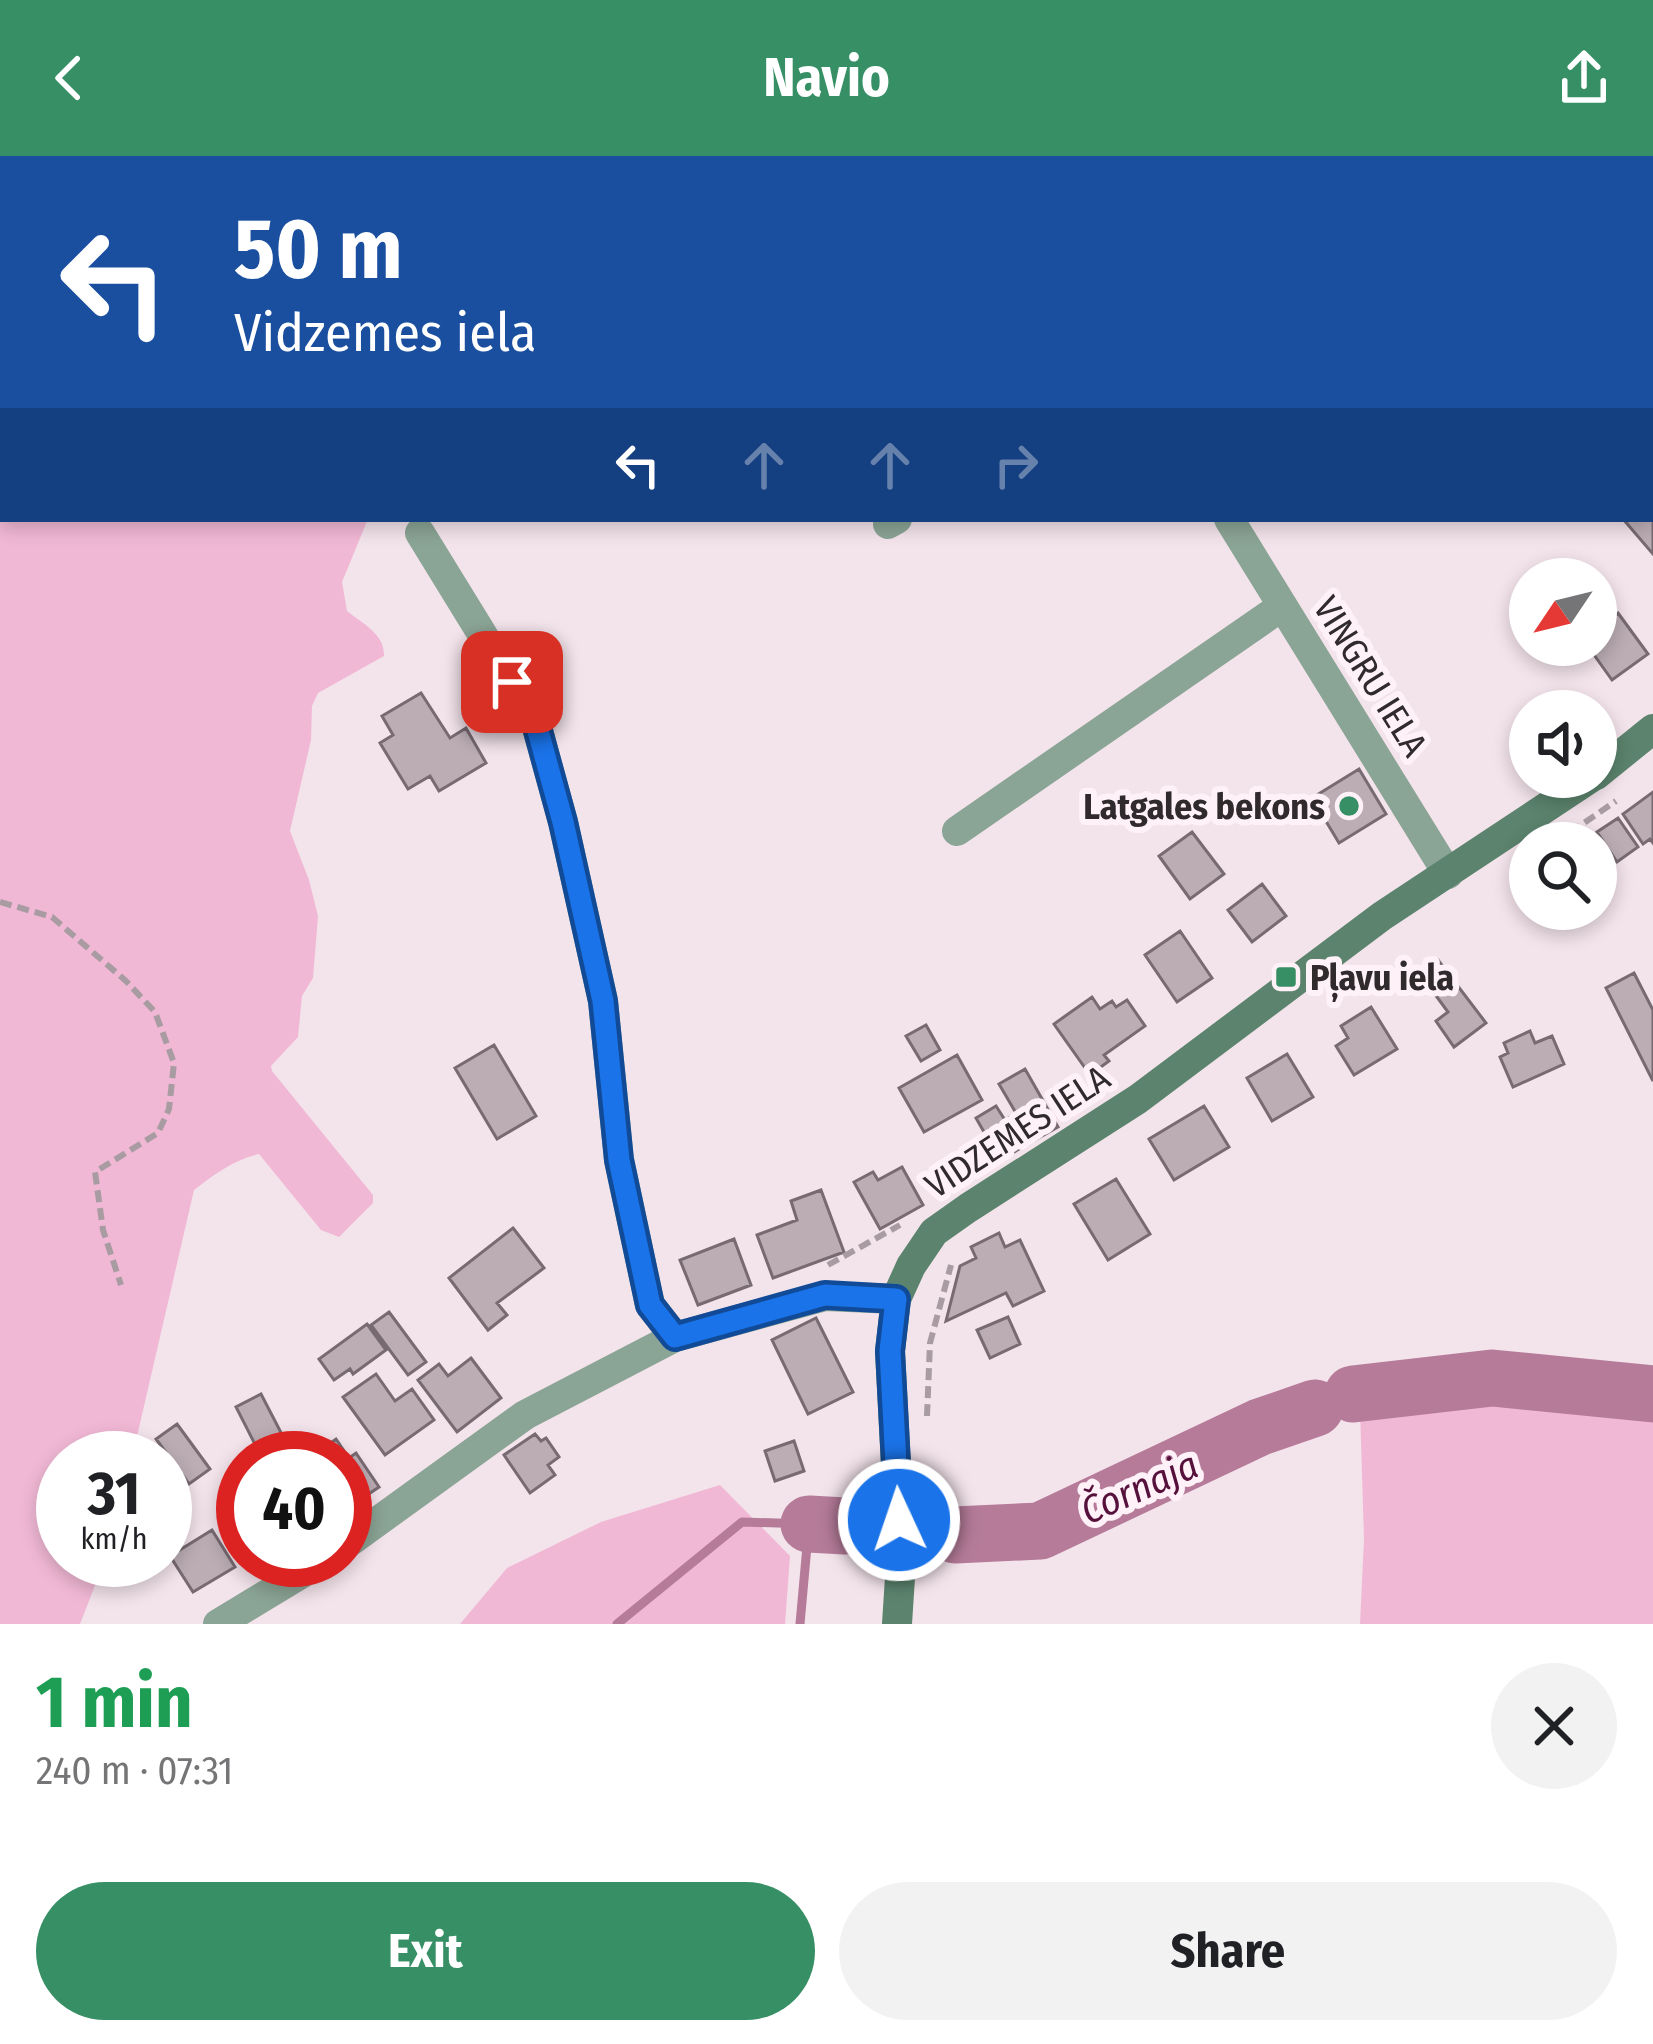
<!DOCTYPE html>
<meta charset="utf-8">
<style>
:root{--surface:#fff;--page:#f2f2f2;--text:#202124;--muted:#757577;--accent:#368f65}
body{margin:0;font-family:"Fira Sans Condensed",sans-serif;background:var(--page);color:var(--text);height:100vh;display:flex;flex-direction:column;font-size:45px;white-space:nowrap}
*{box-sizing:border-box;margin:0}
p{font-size:39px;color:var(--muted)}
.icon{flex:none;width:66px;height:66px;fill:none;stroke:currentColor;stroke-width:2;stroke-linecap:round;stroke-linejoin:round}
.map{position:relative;height:1468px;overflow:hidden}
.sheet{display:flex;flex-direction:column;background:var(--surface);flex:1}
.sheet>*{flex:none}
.top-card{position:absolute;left:0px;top:0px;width:1653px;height:366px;box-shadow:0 6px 18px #0003;background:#1a4fa0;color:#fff;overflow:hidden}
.needle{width:78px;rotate:235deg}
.buttons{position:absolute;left:1509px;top:402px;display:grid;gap:24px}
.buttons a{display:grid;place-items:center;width:108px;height:108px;border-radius:50%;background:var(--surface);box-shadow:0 6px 18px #0003;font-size:60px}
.speed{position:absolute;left:36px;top:1275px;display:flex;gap:24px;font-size:60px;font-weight:700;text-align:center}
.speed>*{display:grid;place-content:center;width:156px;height:156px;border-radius:50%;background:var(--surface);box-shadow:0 6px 18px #0003;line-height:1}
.speed small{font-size:30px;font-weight:400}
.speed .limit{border:18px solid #d22;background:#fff;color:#111}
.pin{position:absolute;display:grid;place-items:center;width:102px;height:102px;color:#fff;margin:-51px;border-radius:24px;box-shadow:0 6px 18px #0006}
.me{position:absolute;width:132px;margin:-66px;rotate:357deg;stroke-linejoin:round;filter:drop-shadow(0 0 9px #0008)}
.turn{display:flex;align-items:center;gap:42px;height:252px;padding:0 36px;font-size:54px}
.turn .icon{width:156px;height:156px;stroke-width:2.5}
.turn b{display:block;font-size:84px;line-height:102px}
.lanes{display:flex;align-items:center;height:114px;padding:0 36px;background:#0003;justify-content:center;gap:60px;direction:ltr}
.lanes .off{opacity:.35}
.round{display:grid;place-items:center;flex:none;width:126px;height:126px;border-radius:63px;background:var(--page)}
.head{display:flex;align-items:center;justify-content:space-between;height:204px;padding:0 36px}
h1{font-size:72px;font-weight:700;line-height:90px;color:#1e9e55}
.button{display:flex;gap:24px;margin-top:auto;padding:24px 36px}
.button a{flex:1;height:138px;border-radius:72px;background:var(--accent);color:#fff;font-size:48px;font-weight:700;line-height:138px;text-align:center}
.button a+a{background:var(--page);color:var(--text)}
header{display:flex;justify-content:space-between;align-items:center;height:156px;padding:0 36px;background:var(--accent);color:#fff;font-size:54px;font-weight:700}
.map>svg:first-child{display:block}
.green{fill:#f1b8d5}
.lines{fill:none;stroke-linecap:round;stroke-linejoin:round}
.stream{stroke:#b57b99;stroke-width:9}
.river{stroke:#b57b99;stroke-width:57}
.building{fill:#bcadb4;stroke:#786a71;stroke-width:3}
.path{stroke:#a89ca2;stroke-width:6;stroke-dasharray:12 6;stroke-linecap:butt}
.street{stroke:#8aa495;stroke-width:30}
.secondary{stroke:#5b836d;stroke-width:30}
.route-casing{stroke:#114b97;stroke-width:30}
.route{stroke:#1a73e8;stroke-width:21}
.poi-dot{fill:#368f65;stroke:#fef2f8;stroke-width:4.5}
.labels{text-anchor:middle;stroke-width:12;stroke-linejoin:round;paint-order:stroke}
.street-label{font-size:36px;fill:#302a2d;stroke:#fef2f8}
.poi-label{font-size:36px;font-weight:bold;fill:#302a2d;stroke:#fef2f8;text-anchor:end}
.water-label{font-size:39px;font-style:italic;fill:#56103c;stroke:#fef2f8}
</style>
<header><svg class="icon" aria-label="back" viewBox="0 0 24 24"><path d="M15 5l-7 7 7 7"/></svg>Navio<svg class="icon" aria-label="share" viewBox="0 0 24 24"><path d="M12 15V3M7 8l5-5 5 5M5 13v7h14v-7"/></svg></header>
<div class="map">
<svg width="1653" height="1468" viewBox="0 0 1653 1468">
<rect width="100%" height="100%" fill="#f3e3eb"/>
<path class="green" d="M0,0h178l2,3h-177v360h365l-26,63 5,29c16,13 38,23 37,45l-66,37 -6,13 -1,34 -21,91 19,49 9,36 -5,62 -11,18 -4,41 -27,29 1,5 101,124v8l-34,34 -18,-7 -62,-76c-24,5 -46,21 -65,36l-62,268h-69v102h42l-25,64h-80z
M1481,1198l172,15v255h-293l4,-85 -5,-163z
M720,1329l70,71 -5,68h-325l47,-56 94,-46z"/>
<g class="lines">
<path class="stream" d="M617,1468l125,-102 67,2 -9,100"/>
<path class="river" d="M1353,1238l139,-16 161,16
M809,1368l36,2
M955,1379l85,-4 220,-104 55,-19"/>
</g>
<path class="building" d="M1650,349l3,3v46l-30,-35h27z
M1618,457l30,41 -36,26 -25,-35h9v-16z
M421,537l29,45 16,-10 20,35 -47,28 -9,-15 -22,13 -28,-46 13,-8 -11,-19z
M1359,613l27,45 -47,29 -27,-45z
M1653,636v51l-3,-4 -7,5 -20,-30z
M1618,662l20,29 -21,15 -20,-30z
M1192,676l32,42 -34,25 -31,-43z
M1262,728l24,32 -34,26 -24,-32z
M1180,775l32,47 -35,24 -32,-47z
M1438,804l48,63 -32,24 -18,-26 12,-9 -28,-38z
M1634,817l19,37v71l-47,-93z
M1092,841l8,12 12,-8 4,6 11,-7 18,26 -41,29 5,6 -19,14 -36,-51z
M1371,851l26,42 -43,26 -18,-29 12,-8 -7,-12z
M926,869l14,25 -19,11 -15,-25z
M1530,875l5,12 17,-7 12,28 -51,23 -13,-30 8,-4 -4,-10z
M494,889l42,71 -39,23 -42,-71z
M1287,898l26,43 -41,24 -25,-43z
M957,899l25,45 -58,32 -25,-44z
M1025,913l33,58 -58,33 -24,-42 20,-12 9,14 11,-7 -17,-29z
M1204,950l25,41 -55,33 -25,-41z
M902,1011l21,38 -43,24 -26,-47 19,-10 5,8z
M1116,1023l34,55 -42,26 -34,-56z
M821,1034l23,62 -71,26 -16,-43 40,-15 -6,-19z
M513,1072l31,40 -47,35 10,12 -19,15 -39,-52z
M999,1077l6,14 15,-7 24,51 -31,15 -7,-13 -60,28 14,-55 16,-8 -5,-11z
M734,1083l17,46 -53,20 -18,-45z
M389,1156l37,50 -18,13 -37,-50z
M1008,1161l12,27 -30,14 -13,-28z
M816,1162l37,74 -45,22 -36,-74z
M367,1168l19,26 -33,24 -3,-5 -16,11 -15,-21z
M471,1202l30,40 -44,34 -39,-52 21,-16 9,12z
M376,1218l19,27 17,-12 22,31 -49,35 -42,-58z
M261,1238l28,54 -20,10h-7l-26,-51z
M177,1268l33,45 -21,15 -33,-45z
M535,1278l6,7 5,-3 13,19 -11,8 7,10 -25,18 -26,-38z
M336,1283l13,19 7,-5 23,34 -34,23v-52l-34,-1z
M794,1285l10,30 -29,10 -10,-30z
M212,1374l23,37 -42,25 -23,-36z"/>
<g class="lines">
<path class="path" d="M85,0l1,3
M188,0l2,3
M0,197l3,-6
M1555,687l61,-42
M0,746l52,15 74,64 29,31 19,51 -5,46 -11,24 -63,39 8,58 18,55
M828,1109l72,-40
M927,1260l3,-73 21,-78"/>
<path class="street" d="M1008,0l2,3
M1147,3l5,-3
M1650,201l3,5
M1229,363l219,355
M888,368l9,-5
M420,377l115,187 28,102 40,179 16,159 31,145 25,32
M957,675l324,-224
M345,1389l180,-130 150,-78 150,-41 71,3
M218,1468l106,-64"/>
<path class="secondary" d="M1596,619l57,-46
M897,1468l4,-62 -11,-211 6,-52 15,-33 23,-34 34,-24 170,-109 244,-183 210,-139"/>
</g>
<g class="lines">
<defs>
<path id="route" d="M512,526l23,38 28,102 40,179 16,159 31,145 25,32 150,-42 71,4 -6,52 9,169"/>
</defs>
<use href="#route" class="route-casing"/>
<use href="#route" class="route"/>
</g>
<g class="poi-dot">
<circle cx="1349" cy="650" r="12"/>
<rect x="1274" y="809" width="24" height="24" rx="6"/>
</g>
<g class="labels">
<g class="street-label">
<text transform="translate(1371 520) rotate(58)" y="13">VINGRU IELA</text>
<text transform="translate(1017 975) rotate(-33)" y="13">VIDZEMES IELA</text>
</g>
<g class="poi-label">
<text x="1325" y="663">Latgales bekons</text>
<text x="1310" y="834" text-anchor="start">Pļavu iela</text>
</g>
<g class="water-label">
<text transform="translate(1139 1331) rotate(-24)" y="14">Čornaja</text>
</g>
</g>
</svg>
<div class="buttons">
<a><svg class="needle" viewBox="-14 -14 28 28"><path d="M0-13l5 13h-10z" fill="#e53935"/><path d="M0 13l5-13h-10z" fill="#757577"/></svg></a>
<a><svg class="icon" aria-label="sound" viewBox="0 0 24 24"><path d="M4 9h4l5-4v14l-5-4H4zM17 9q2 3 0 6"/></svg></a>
<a><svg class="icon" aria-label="search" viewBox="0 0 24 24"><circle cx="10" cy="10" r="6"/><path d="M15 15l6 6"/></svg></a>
</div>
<div class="speed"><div>31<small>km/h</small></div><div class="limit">40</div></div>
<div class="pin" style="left:512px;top:526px;background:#d93025"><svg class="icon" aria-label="arrive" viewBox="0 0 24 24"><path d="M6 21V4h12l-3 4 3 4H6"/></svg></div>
<svg class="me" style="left:899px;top:1364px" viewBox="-20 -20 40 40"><circle r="17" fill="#1a73e8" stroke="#fff" stroke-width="3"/><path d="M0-11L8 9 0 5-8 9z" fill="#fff"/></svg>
<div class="top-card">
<div class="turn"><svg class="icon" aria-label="left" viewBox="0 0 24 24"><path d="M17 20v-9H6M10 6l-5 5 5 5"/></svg><div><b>50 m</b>Vidzemes iela</div></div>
<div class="lanes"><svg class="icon" aria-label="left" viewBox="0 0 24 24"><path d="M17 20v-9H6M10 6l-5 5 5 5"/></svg><svg class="icon off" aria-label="ahead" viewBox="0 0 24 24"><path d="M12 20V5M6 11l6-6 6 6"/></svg><svg class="icon off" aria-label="ahead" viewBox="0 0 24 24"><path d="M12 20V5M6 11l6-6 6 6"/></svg><svg class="icon off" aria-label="right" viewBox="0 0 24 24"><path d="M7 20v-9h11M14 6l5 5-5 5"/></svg></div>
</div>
</div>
<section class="sheet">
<div class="head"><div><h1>1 min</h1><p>240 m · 07:31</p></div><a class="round"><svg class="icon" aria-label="close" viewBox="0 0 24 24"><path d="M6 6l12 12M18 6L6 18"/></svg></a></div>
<div class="button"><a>Exit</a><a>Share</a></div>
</section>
